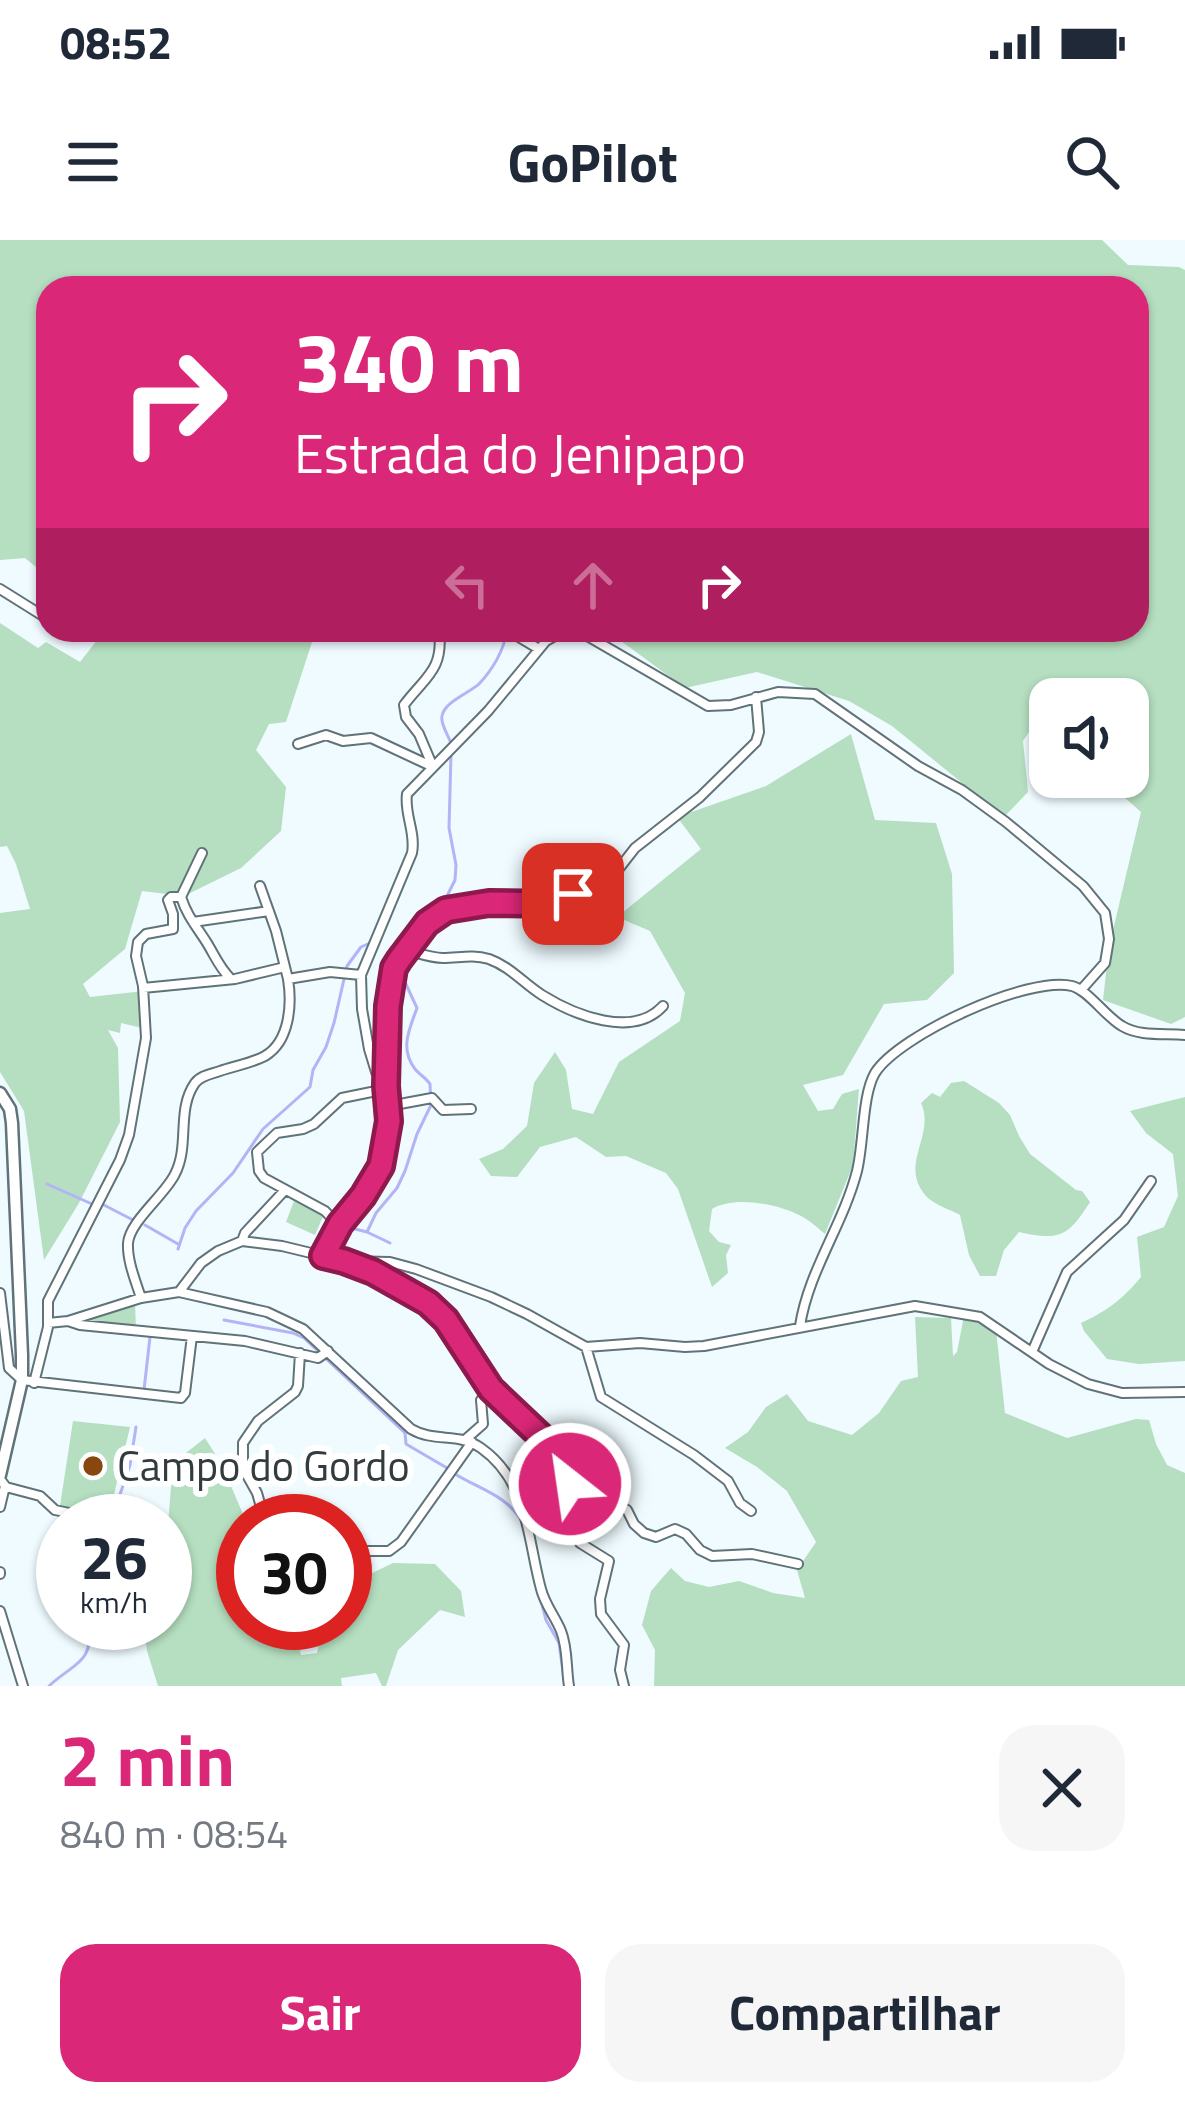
<!DOCTYPE html>
<html lang="pt">
<meta charset="utf-8">
<style>
:root{--surface:#fff;--page:#f6f6f7;--text:#1f2937;--muted:#747a83;--accent:#db2777}
body{margin:0;font-family:"Titillium Web",sans-serif;background:var(--page);color:var(--text);height:100vh;display:flex;flex-direction:column;font-size:45px;white-space:nowrap}
*{box-sizing:border-box;margin:0}
p{font-size:39px;color:var(--muted)}
.icon{flex:none;width:66px;height:66px;fill:none;stroke:currentColor;stroke-width:2;stroke-linecap:round;stroke-linejoin:round}
.map{position:relative;height:1446px;overflow:hidden}
.sheet{display:flex;flex-direction:column;background:var(--surface);flex:1}
.sheet>*{flex:none}
.guide{position:absolute;left:36px;top:36px;width:1113px;height:366px;border-radius:36px;box-shadow:0 3px 9px #0004;background:#db2777;color:#fff;overflow:hidden}
.buttons{position:absolute;left:1029px;top:438px;display:grid;gap:24px}
.buttons a{display:grid;place-items:center;width:120px;height:120px;border-radius:24px;background:var(--surface);box-shadow:0 3px 9px #0004;font-size:60px}
.speed{position:absolute;left:36px;top:1254px;display:flex;gap:24px;font-size:60px;font-weight:700;text-align:center}
.speed>*{display:grid;place-content:center;width:156px;height:156px;border-radius:50%;background:var(--surface);box-shadow:0 3px 9px #0004;line-height:1}
.speed small{font-size:30px;font-weight:400}
.speed .limit{border:18px solid #d22;background:#fff;color:#111}
.pin{position:absolute;display:grid;place-items:center;width:102px;height:102px;color:#fff;margin:-51px;border-radius:24px;box-shadow:0 6px 18px #0006}
.me{position:absolute;width:132px;margin:-66px;rotate:330deg;stroke-linejoin:round;filter:drop-shadow(0 0 9px #0008)}
.turn{display:flex;align-items:center;gap:42px;height:252px;padding:0 60px;font-size:54px}
.turn .icon{width:156px;height:156px;stroke-width:2.5}
.turn b{display:block;font-size:84px;line-height:102px}
.lanes{display:flex;align-items:center;height:114px;padding:0 60px;background:#0003;justify-content:center;gap:60px;direction:ltr}
.lanes .off{opacity:.35}
.round{display:grid;place-items:center;flex:none;width:126px;height:126px;border-radius:36px;background:var(--page)}
.headline{display:flex;align-items:center;justify-content:space-between;height:204px;padding:0 60px}
h1{font-size:72px;font-weight:700;line-height:90px;color:var(--accent)}
.action{display:flex;gap:24px;margin-top:auto;padding:24px 60px}
.action a{flex:1;height:138px;border-radius:36px;background:var(--accent);color:#fff;font-size:48px;font-weight:700;line-height:138px;text-align:center}
.action a+a{background:var(--page);color:var(--text)}
.status{display:flex;justify-content:space-between;align-items:center;height:84px;padding:0 60px;background:var(--surface);direction:ltr}
.status svg{height:33px;fill:currentColor}
header{display:flex;justify-content:space-between;align-items:center;height:156px;padding:0 60px;background:var(--surface);font-size:54px;font-weight:700}
.map>svg:first-child{display:block}
.green{fill:#b5dfc0}
.lines{fill:none;stroke-linecap:round;stroke-linejoin:round}
.stream{stroke:#b3b4f6;stroke-width:3}
.minor-casing{stroke:#607379;stroke-width:12}
.secondary-casing{stroke:#607379;stroke-width:15}
.minor{stroke:#fff;stroke-width:8}
.secondary{stroke:#fff;stroke-width:10}
.route-casing{stroke:#8e194d;stroke-width:30}
.route{stroke:#db2777;stroke-width:21}
.poi-dot{fill:#87470e;stroke:#fff;stroke-width:4.5}
.labels{text-anchor:middle;stroke-width:12;stroke-linejoin:round;paint-order:stroke}
.poi-label{font-size:42px;fill:#323b3d;stroke:#fff;text-anchor:start}
</style>
<div class="status"><b>08:52</b><svg viewBox="0 0 49 12"><path d="M0 12V9h3v3zM5 12V6h3v6zM10 12V3h3v9zM15 12V0h3v12zM26 1h20v11H26zM47 4h2v5h-2z"/></svg></div>
<header><svg class="icon" aria-label="menu" viewBox="0 0 24 24"><path d="M4 6h16M4 12h16M4 18h16"/></svg>GoPilot<svg class="icon" aria-label="search" viewBox="0 0 24 24"><circle cx="10" cy="10" r="6"/><path d="M15 15l6 6"/></svg></header>
<div class="map">
<svg width="1185" height="1446" viewBox="0 0 1185 1446">
<rect width="100%" height="100%" fill="#effbff"/>
<path class="green" d="M0,0h1102l26,25 51,2 6,3v747l-14,7 -68,-24 6,-53 32,-135 -40,-35h27v-78h-78v29l-11,-11 -16,24 5,51 -24,25 -112,-91 -43,-25 -92,-29 -72,16 -79,-58h531v-342h-1089v289l-23,-19 -25,2z
M0,383l38,25 8,-6 34,20 25,-32h196l12,9 -27,83 -17,2 -13,26 30,37 -5,44 -40,37 -57,28 -42,-5 -17,58 -42,35 7,13 54,-6 -2,37 -21,-5 -1,10 -12,-3 10,18 2,74 -41,81 -35,57 -20,-149 -24,-39v-159l30,-4 -14,-45 -9,-18 -7,1z
M851,494l24,86 61,3 16,51 2,99 -27,27 -43,4 -41,71 -40,10 15,26 15,-2 9,-15 17,-5 -6,76 -28,69c-7,-6 -16,-14 -24,-18 -23,-12 -67,-21 -89,-7l-3,22 10,11 12,3 -5,10 2,18 -16,14 -34,-98 -12,-16 -40,-17 -20,1 -30,-20 -36,10 -23,30 -26,-1 -12,-17 24,-10 24,-23 7,-43 21,-31 11,18 6,39 21,5 26,-52 61,-41 5,-28 -35,-62 -33,-14 84,-68 -24,-32 89,-31z
M964,841l35,22 11,12 9,21 11,18 46,36 6,1 8,11c-22,35 -31,39 -71,30l-15,18 -8,26h-16l-11,-21 -9,-40c-9,-5 -27,-11 -34,-19 -28,-32 10,-60 -5,-93l11,-10 8,4 11,-14z
M1185,857v264l-46,3 -32,-5 -23,-28 -3,-8c26,-12 42,-24 60,-46l-4,-40 27,-10 14,-31 -5,-42 -27,-21 -16,-22z
M294,961l30,13 -9,21 -29,-13z
M135,1062l1,28 -56,-5 -2,-8z
M964,1076l32,14 9,83 62,25 69,-19 13,1 7,24 11,21 18,8v213h-531l1,-36 -13,-25 9,-34 20,-23 14,13 24,6 30,-6 34,12 32,5 -8,-28 19,-28 -29,-51 -30,-24 -32,-19 23,-16 18,-25 21,-13 21,27 44,14 27,-22 22,-32 17,-4 -3,-60 36,1 2,38 4,-4z
M73,1181l57,6 -22,93 -48,-14z
M205,1198l17,27 24,56h-3v102h52l6,32 16,-2 5,-30h23v-37l48,-23 42,1 26,27 4,26 -25,-7 -42,40 -12,36h-4l-6,-13 -35,5 1,8h-184l-11,-35 -4,-28h22v-63l8,-97z"/>
<g class="lines">
<path class="stream" d="M451,504c-2,-8 -11,-20 -9,-28 2,-14 27,-23 37,-32 14,-15 24,-33 28,-52
M396,717l-1,-8 30,-41 11,-3 11,-9 8,-16 1,-15 -7,-37 2,-74
M47,944l45,20
M102,964l31,16
M145,985l33,19
M347,987l20,5 23,11
M367,992l9,-19 21,-25 8,-17 12,-37 14,-29 -1,-21c-4,-6 -11,-10 -15,-15 -16,-21 -5,-41 2,-61l-19,-41
M178,1009l7,-21 11,-17 37,-38 30,-44 47,-42 3,-17 13,-23 8,-24 13,-57 14,-19 9,-4
M224,1080l69,13 11,5 101,95 1,11 41,24
M144,1150l6,-53
M455,1234c26,16 52,21 68,49
M111,1281l19,-56 6,-38
M540,1357l6,23 13,23 6,43
M49,1446c27,-25 42,-20 42,-63"/>
<defs>
<path id="minor" d="M0,349l48,30
M507,390l32,19
M566,390l18,4 124,72 23,-1 47,-13 37,2 103,72 44,24 44,32 77,64 22,27 4,26 -4,24 -24,27
M298,504l28,-9 17,6 28,-3 60,28
M433,527l-14,-33 -13,-17 -2,-12c21,-28 40,-35 35,-75
M202,613l-21,44c6,19 16,30 26,46 8,13 12,24 23,35
M260,646l16,45 9,36
M193,682l76,-11
M406,710c12,3 25,8 37,8 16,0 29,-4 46,1 22,8 34,24 53,36 32,20 91,44 121,11
M143,748l92,-9 50,-12 3,12 42,-7 31,3
M386,846l-10,-14 -7,-23 -7,-40 -1,-34 51,-122c4,-21 -8,-39 -5,-59l81,-83 58,-70 19,-11
M389,866l43,-8 11,12 28,-1
M339,986l-14,-15 -61,-33 -5,-7 -2,-19 20,-19 26,-4 11,-5 28,-26 44,-9
M242,1001l3,-8 40,-43
M323,1016l18,-32 22,-28 18,-30 8,-45 -3,-35 2,-80 6,-39 5,-7 28,-37 19,-13 43,-7 70,1 9,-8 49,-25 18,-23 65,-51 56,-55 3,-10 -3,-35
M351,1023l46,21 38,26 57,79 76,74 3,11 -2,33 11,36 29,18 -9,38 1,15 23,31 -4,25 4,16
M179,1052l22,-29 17,-12 24,-10 40,5 62,15 46,1 26,7 75,28 36,17 59,33 54,-4 45,4 19,-1 211,-40 65,11 69,47 39,20 34,9 63,-1
M0,1053l9,75 13,12 159,18 4,-5 7,-57
M141,1058c-5,-16 -14,-37 -13,-55 2,-22 37,-48 47,-69 15,-29 1,-64 20,-91 6,-8 17,-9 25,-12 14,-5 32,-8 45,-15 25,-15 27,-52 23,-77
M68,1081l12,4 165,16 73,17 10,-7
M48,1083l20,-2 73,-23 38,-6 88,20 36,17 108,100c24,14 48,3 70,19 48,34 46,90 60,141 4,16 14,27 20,42 7,17 5,37 8,55
M800,1086c8,-54 43,-101 57,-155 7,-28 5,-76 18,-98 24,-38 154,-98 197,-87 16,4 34,31 50,40 18,11 43,7 63,9
M586,1107l15,50 93,58 34,26 12,22 11,8
M1032,1112l35,-80 57,-52 27,-39
M34,1143l14,-56v-26l72,-141 9,-25 17,-97 -3,-52 -7,-30 2,-14 8,-8 27,-5v-15l-5,-14 3,-3h10
M466,1199l17,-15 -2,-24 11,-11
M0,1239l6,8 34,9 15,14 52,11
M570,1244l57,26 7,14 10,9 12,4 19,-8 11,5 14,16 12,6 40,-2 46,10
M0,1267l5,-21
M265,1281l-8,-28 -14,-25v-25l15,-22 37,-29 3,-6 2,-33
M364,1311h25l12,-9 71,-100
M0,1332v2
M0,1371l23,75"/>
<path id="secondary" d="M0,853l10,16 2,14 10,232v25l-22,95"/>
</defs>
<use href="#minor" class="minor-casing"/>
<use href="#secondary" class="secondary-casing"/>
<use href="#minor" class="minor"/>
<use href="#secondary" class="secondary"/>
</g>
<g class="lines">
<defs>
<path id="route" d="M570,1244l1,-15 -5,-9 -75,-71 -45,-69 -18,-17 -55,-31 -29,-11 -21,-5 17,-32 23,-28 18,-30 8,-45 -3,-35 2,-80 6,-38 5,-8 28,-37 19,-13 43,-7 67,1 17,-10"/>
</defs>
<use href="#route" class="route-casing"/>
<use href="#route" class="route"/>
</g>
<circle class="poi-dot" cx="93" cy="1226" r="12"/>
<g class="labels">
<g class="poi-label">
<text x="117" y="1241">Campo do Gordo</text>
</g>
</g>
</svg>
<div class="buttons">
<a><svg class="icon" aria-label="sound" viewBox="0 0 24 24"><path d="M4 9h4l5-4v14l-5-4H4zM17 9q2 3 0 6"/></svg></a>
</div>
<div class="speed"><div>26<small>km/h</small></div><div class="limit">30</div></div>
<div class="pin" style="left:573px;top:654px;background:#d93025"><svg class="icon" aria-label="arrive" viewBox="0 0 24 24"><path d="M6 21V4h12l-3 4 3 4H6"/></svg></div>
<svg class="me" style="left:570px;top:1244px" viewBox="-20 -20 40 40"><circle r="17" fill="#db2777" stroke="#fff" stroke-width="3"/><path d="M0-11L8 9 0 5-8 9z" fill="#fff"/></svg>
<div class="guide">
<div class="turn"><svg class="icon" aria-label="right" viewBox="0 0 24 24"><path d="M7 20v-9h11M14 6l5 5-5 5"/></svg><div><b>340 m</b>Estrada do Jenipapo</div></div>
<div class="lanes"><svg class="icon off" aria-label="left" viewBox="0 0 24 24"><path d="M17 20v-9H6M10 6l-5 5 5 5"/></svg><svg class="icon off" aria-label="ahead" viewBox="0 0 24 24"><path d="M12 20V5M6 11l6-6 6 6"/></svg><svg class="icon" aria-label="right" viewBox="0 0 24 24"><path d="M7 20v-9h11M14 6l5 5-5 5"/></svg></div>
</div>
</div>
<section class="sheet">
<div class="headline"><div><h1>2 min</h1><p>840 m · 08:54</p></div><a class="round"><svg class="icon" aria-label="close" viewBox="0 0 24 24"><path d="M6 6l12 12M18 6L6 18"/></svg></a></div>
<div class="action"><a>Sair</a><a>Compartilhar</a></div>
</section>
